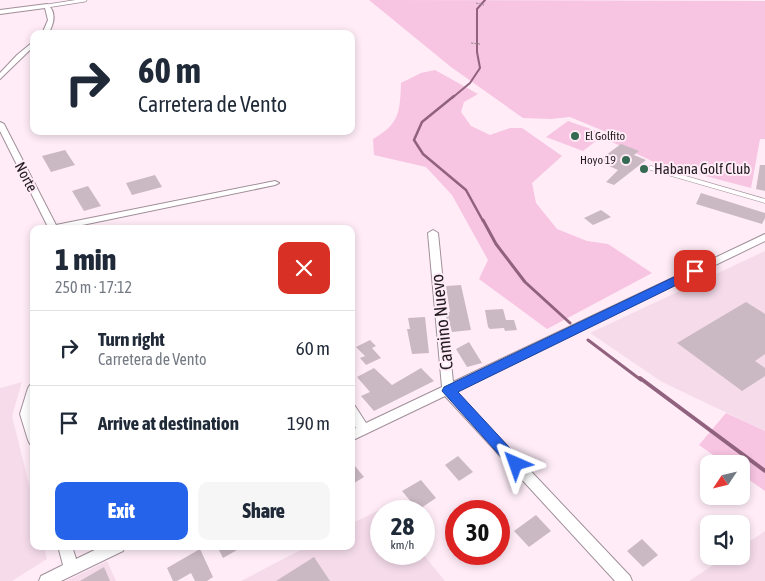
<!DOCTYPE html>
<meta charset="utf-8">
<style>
:root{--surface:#fff;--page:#f6f6f7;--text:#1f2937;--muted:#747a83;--line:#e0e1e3;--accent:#2563eb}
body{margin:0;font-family:"Asap Condensed",sans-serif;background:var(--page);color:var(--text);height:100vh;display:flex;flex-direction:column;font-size:19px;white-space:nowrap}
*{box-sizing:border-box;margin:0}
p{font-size:16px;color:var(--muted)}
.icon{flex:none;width:28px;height:28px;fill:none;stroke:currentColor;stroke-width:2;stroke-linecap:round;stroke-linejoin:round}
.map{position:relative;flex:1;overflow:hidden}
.panel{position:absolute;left:30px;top:225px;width:325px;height:325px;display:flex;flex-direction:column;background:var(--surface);border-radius:10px;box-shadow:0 2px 8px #0003}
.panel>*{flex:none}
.top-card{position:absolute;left:30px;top:30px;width:325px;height:105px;border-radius:10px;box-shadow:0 2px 8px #0003;background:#fff;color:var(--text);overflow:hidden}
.needle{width:32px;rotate:235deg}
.controls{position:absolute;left:700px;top:455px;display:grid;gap:10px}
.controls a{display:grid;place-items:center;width:50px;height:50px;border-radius:10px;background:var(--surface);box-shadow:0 2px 8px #0003;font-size:25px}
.speed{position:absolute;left:370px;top:500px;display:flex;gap:10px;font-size:25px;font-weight:700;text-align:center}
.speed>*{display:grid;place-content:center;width:65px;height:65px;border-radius:50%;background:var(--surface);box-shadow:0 2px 8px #0003;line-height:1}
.speed small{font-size:12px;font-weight:400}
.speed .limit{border:8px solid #d22;background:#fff;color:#111}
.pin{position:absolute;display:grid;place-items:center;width:42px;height:42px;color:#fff;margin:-21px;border-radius:10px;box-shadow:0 2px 8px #0006}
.me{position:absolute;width:55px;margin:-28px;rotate:317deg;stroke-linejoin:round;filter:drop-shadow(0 0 4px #0008)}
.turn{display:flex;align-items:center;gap:18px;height:105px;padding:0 25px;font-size:22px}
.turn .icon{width:65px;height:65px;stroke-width:2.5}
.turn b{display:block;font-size:35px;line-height:42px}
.round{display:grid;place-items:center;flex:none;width:52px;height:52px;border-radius:10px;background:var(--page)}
.overview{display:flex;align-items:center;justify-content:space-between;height:85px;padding:0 25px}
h1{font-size:30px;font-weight:800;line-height:38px}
.cta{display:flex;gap:10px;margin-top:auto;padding:10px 25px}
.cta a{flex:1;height:58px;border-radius:10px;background:var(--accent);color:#fff;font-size:20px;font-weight:800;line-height:58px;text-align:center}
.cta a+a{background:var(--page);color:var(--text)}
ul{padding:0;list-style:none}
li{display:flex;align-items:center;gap:15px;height:75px;padding:0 25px;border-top:1px solid var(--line)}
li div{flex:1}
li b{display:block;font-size:19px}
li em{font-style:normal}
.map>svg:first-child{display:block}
.built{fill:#f6dceb}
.green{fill:#f7c4e2}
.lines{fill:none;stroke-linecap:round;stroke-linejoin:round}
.stream-far3{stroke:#90627e;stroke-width:2}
.stream-far2{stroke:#90627e;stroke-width:2.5}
.stream-far1{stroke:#90627e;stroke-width:3}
.stream{stroke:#90627e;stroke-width:4}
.building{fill:#cab8c2}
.lane-far1-casing{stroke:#a08f99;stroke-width:4.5}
.lane-casing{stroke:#a08f99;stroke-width:5}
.street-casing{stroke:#a08f99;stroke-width:2}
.path{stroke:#958990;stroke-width:1;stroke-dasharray:2.5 1;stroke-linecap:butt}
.lane-far1{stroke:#fff;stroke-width:3}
.lane{stroke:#fff;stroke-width:4}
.street{fill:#fff;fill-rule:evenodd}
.route{fill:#2563eb;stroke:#184099}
.poi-dot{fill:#336a51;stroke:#ffecf7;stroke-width:2}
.labels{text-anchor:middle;stroke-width:4;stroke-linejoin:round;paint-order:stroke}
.far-poi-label{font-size:12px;fill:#231d20;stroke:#ffecf7;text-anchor:start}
.poi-label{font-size:15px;fill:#231d20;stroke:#ffecf7;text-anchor:start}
.street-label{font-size:15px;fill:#231d20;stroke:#ffecf7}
.near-street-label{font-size:18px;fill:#231d20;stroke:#ffecf7}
</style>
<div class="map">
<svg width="765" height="581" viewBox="0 0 765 581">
<rect width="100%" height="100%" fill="#ffecf7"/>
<path class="built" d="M765,251v180l-103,-49 -72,-49z
M22,382l-10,34 22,88v42h10l3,13 -35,22h-12v-193z
M385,507l4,4h-8v43h42l22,27h-204l67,-35h43v-22z
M765,531v50h-76l38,-25h14v-9z
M107,561l9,20h-50z"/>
<path class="green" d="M369,0l396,1v138h-5l-9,49 -95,-25 -46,-22 -4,-9 -36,-15 -19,2 -28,-1 -72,-51z
M435,70l43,24 -14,8 -3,10 10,14 19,9 20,-7h12l40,28 -30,27 4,20 21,26 30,12 21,3 44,29 -105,56 -68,-50 9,-19 -36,-65 -26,-28 -52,-12 -1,-16c26,-15 27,-26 28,-56l20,-10z
M568,121l37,13 -22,17 -37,-14z
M726,413l39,18v60l-24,-17v-10h-15l-27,-19z"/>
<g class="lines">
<path class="stream-far3" d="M452,98l18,-15 10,-15 -3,-16v-43l8,-9"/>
<path class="stream-far2" d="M454,96l-32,26 -8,18 9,14 43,36 17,31"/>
<path class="stream-far1" d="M483,220l13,24 29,38 45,41
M588,340l53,40"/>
<path class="stream" d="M640,378l125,93"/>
</g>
<path class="building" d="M621,144l18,7 -5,4 12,5 -32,25 -8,-3 12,-12 -20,-9z
M65,150l10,15 -24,7 -9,-16z
M760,165h5v26l-9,-2z
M155,175l7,12 -30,8 -6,-12z
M88,186l13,20 -17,5 -12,-20z
M701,193l64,20v5l-3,6 -66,-20z
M601,210l10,7 -18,8 -9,-7z
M461,285l10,45 -19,2 -4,-15v-5h2l-4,-26z
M746,302l19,12v40l-10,7 10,7v8l-23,15 -65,-48z
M503,309l3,11h8l3,10 -12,1 -1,-3 -14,1 -2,-2 -3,-17z
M425,317l4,36 -17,1 -5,-25h3l-2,-11z
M370,340l6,6 -4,2 9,10 -15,7 -6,-7 5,-2 -9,-9z
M469,342l13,21 -15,4 -11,-18z
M374,368l18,17 29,-17 13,13 -60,30 -13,-15 9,-4 -13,-15z
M458,456l15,16 -14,9 -14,-16z
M351,461l13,16 -13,8z
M421,480l15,18 -18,12 -16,-19z
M536,515l15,16 -22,16 -15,-16z
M642,539l16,16 -15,12 -16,-16z
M217,546h27l-21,12z
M200,549l13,28 -6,4h-12l-4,-8 -14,8h-4l-6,-13z
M314,557l16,24h-54z
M104,567l6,14h-30z"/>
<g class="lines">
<defs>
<path id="lane-far1" d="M47,6l38,-6"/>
<path id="lane" d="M651,168l114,33"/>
<path id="street" d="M47,4c10,8 7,20 1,30h-6l6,-14 -3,-12 -45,6v-4z
M34,41v5l-34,33v-6l17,-18z
M0,122l4,2 52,101 219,-44 4,2 -4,2 -212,44h-14l-49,-98z
M433,230l5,3 15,149 312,-148v7l-310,150 175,185 2,5h-17l-170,-185 -94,45v-11l5,-2 -5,-8v-16l4,2 11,17 76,-36 -14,-154z
M34,384v24l-2,6 2,6v25l-4,-1 -2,-4 -8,-26 8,-26 2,-3z
M58,546h14l4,13 27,-13h22l-2,5 -62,30h-22l2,-5 22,-11z"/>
</defs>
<use href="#lane-far1" class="lane-far1-casing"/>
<use href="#lane" class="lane-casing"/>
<use href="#street" class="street-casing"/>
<path class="path" d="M476,3l8,2
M471,43l9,1"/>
<use href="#lane-far1" class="lane-far1"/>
<use href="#lane" class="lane"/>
<use href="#street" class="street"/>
</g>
<path class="route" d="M695,267l4,1 1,3 -1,3 -241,118 63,68 3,4 -3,4 -5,2 -5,-2 -69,-77 2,-4z"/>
<g class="poi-dot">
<circle cx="575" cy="136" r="5"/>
<circle cx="626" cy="160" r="5"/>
<circle cx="644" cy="169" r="5"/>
</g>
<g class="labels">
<g class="far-poi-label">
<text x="585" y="140">El Golfito</text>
<text x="616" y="164" text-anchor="end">Hoyo 19</text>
</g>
<g class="poi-label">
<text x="654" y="174">Habana Golf Club</text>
</g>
<g class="street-label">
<text transform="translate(26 177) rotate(62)" y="5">Norte</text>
</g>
<g class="near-street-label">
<text transform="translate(442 322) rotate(-96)" y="6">Camino Nuevo</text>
</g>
</g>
</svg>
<div class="controls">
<a><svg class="needle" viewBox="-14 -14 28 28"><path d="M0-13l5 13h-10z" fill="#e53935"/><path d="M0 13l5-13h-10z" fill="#747a83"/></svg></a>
<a><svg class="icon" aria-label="sound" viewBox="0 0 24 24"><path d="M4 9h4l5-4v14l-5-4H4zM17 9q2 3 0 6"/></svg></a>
</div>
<div class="speed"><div>28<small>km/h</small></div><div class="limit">30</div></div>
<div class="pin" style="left:695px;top:271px;background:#d93025"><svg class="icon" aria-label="arrive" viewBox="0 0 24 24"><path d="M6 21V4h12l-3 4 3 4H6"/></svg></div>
<svg class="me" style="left:516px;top:464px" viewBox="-20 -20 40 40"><path d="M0-17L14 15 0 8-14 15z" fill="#2563eb" stroke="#fff" stroke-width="4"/></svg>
<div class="top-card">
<div class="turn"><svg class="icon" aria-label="right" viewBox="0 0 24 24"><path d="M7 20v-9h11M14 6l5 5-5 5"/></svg><div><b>60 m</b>Carretera de Vento</div></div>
</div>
<section class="panel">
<div class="overview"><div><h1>1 min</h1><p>250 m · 17:12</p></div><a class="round" style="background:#d93025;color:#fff"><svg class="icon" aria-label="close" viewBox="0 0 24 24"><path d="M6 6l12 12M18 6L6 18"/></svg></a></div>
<ul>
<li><svg class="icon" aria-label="right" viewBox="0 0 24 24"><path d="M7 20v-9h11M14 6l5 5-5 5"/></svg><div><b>Turn right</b><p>Carretera de Vento</p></div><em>60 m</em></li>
<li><svg class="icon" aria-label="arrive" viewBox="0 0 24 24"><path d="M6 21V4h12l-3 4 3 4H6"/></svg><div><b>Arrive at destination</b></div><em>190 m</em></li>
</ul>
<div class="cta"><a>Exit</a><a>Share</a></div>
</section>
</div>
